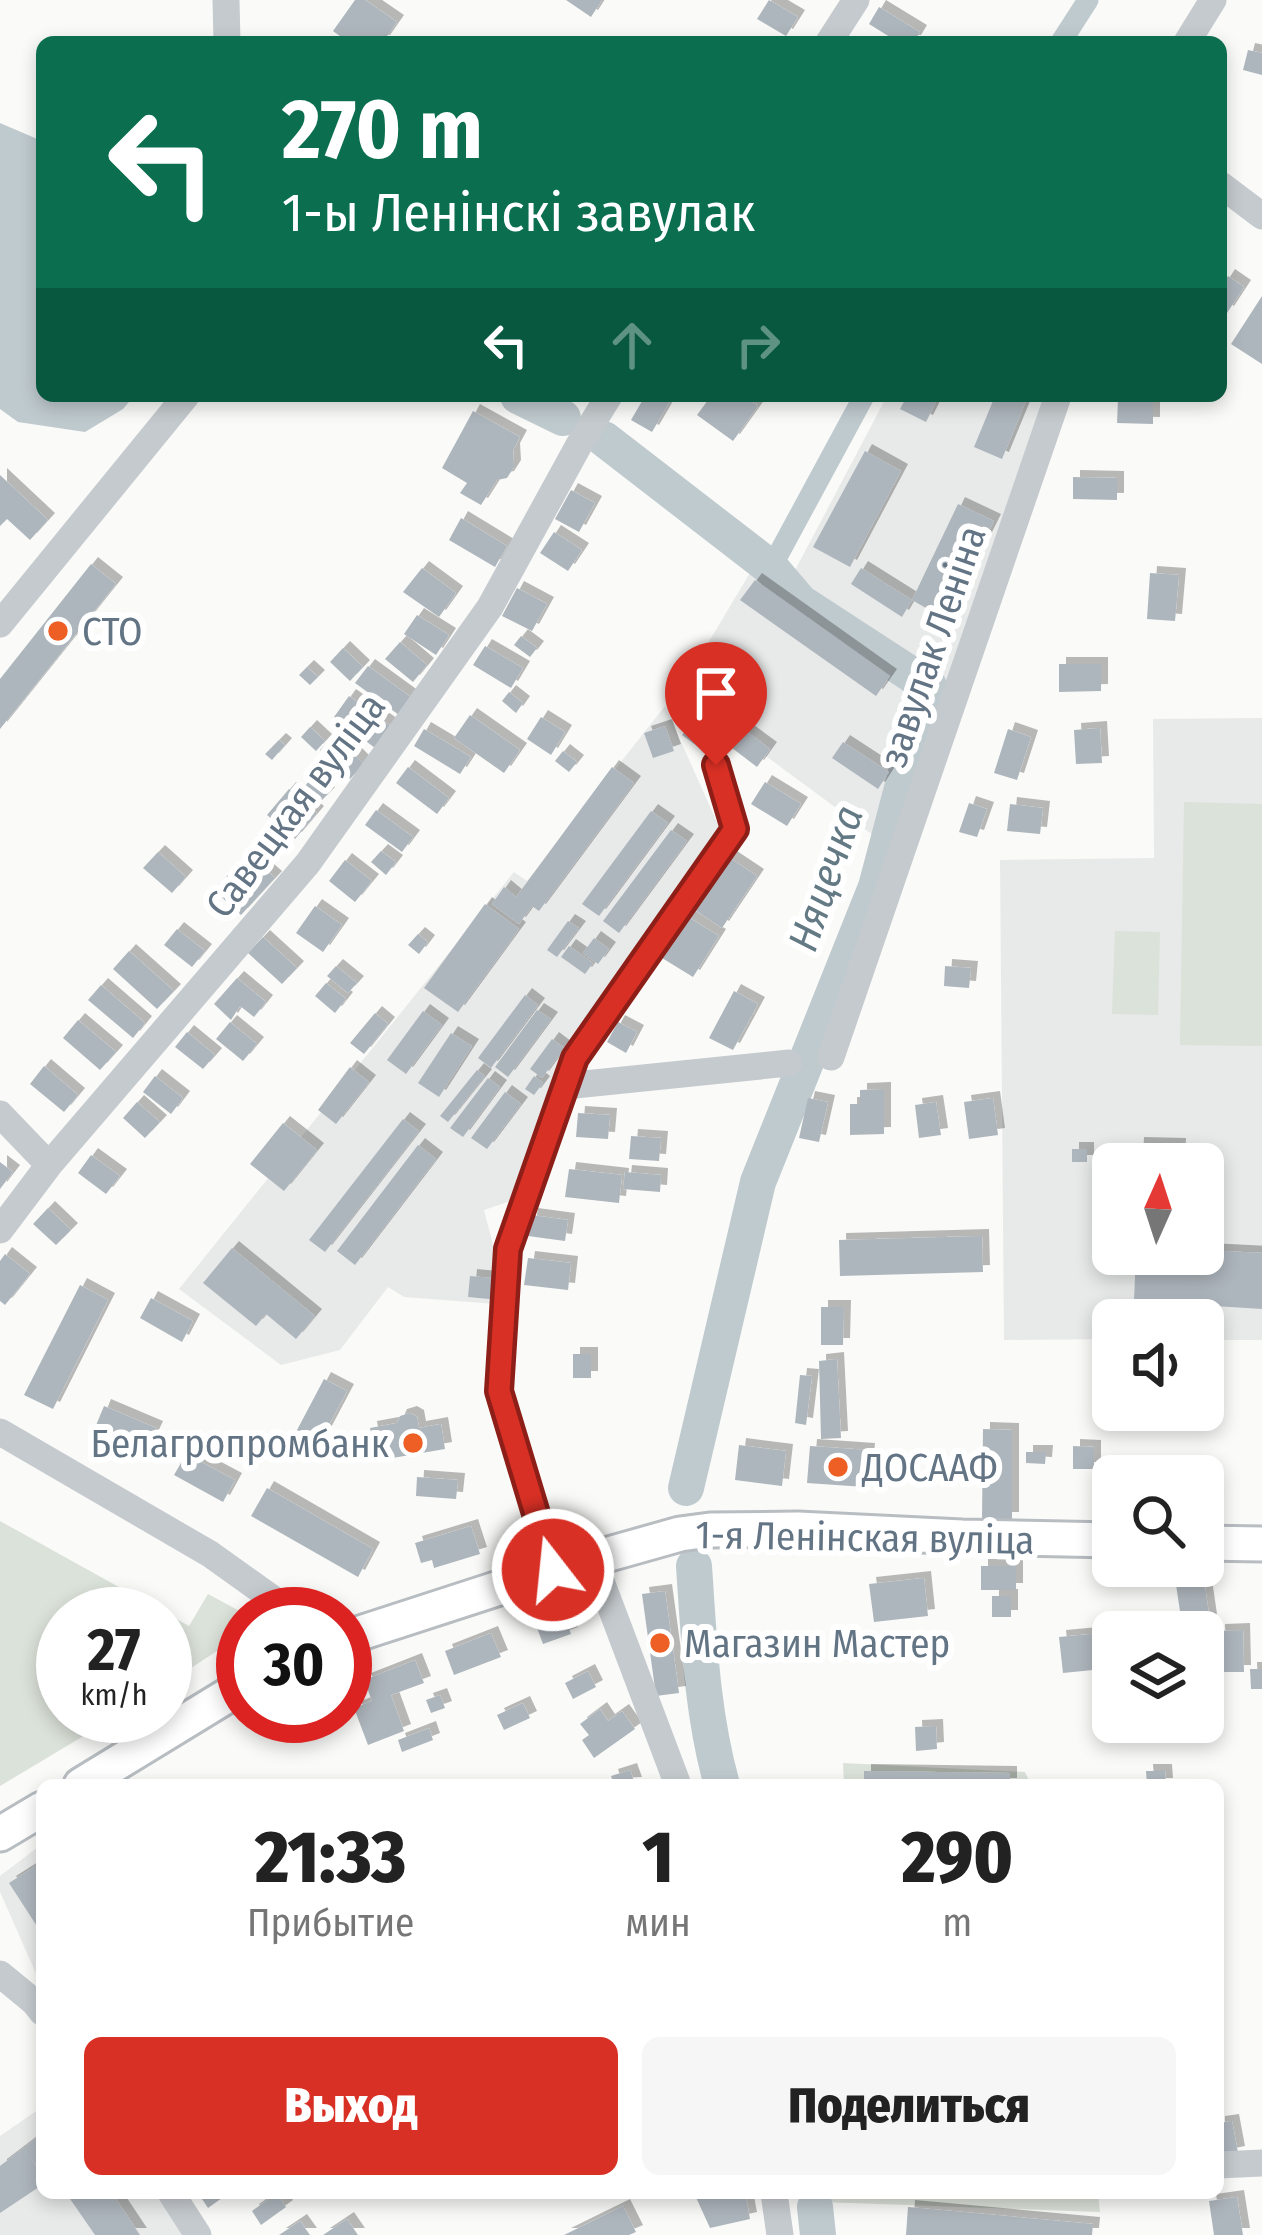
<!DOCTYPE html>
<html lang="ru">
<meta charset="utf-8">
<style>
:root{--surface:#fff;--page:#f6f6f6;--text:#222;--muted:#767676;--accent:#d93025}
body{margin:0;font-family:"Fira Sans Condensed",sans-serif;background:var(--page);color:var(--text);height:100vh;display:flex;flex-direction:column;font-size:45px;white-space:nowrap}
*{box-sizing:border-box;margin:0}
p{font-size:39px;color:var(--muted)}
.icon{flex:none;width:66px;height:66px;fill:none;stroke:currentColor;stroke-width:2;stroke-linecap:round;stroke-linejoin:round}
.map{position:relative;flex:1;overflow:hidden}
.side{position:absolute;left:36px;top:1779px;width:1188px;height:420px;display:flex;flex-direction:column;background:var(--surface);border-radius:18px;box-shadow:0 6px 18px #0003}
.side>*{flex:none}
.guide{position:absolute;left:36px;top:36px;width:1191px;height:366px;border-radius:18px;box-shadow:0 6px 18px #0003;background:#0b6e4f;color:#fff;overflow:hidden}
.needle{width:78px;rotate:3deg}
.fabs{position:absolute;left:1092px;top:1143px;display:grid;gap:24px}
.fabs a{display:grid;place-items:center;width:132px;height:132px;border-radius:18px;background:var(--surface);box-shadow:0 6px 18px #0003;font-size:60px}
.speed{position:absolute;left:36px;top:1587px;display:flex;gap:24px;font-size:60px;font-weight:700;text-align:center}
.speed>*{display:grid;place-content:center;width:156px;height:156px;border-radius:50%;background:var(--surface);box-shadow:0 6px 18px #0003;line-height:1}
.speed small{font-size:30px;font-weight:400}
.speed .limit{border:18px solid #d22;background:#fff;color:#111}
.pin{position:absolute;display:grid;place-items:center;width:102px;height:102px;color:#fff;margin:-123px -51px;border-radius:50% 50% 50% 0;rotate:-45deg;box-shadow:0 0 12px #0007}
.pin .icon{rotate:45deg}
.me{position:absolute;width:132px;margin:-66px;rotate:344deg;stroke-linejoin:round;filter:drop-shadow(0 0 9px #0008)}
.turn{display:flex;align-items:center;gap:42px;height:252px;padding:0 48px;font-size:54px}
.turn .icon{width:156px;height:156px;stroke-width:2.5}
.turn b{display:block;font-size:84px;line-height:102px}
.lanes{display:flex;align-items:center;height:114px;padding:0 48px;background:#0003;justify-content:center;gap:60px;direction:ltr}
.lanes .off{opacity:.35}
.eta{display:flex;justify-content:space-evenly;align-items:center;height:204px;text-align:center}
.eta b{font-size:72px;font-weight:800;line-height:84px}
.action{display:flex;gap:24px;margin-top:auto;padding:24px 48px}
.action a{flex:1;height:138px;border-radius:18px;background:var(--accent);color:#fff;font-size:48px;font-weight:800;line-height:138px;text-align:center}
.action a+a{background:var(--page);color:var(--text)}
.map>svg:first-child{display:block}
.built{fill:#e8e9e9;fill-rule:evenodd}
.green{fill:#dbe2d9}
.water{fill:#bfcacf}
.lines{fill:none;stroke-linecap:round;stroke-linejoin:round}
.canal{stroke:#bfcacf;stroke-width:21}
.river{stroke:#bfcacf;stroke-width:36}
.building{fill:#aeb6bd;filter:url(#shadow)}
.major-casing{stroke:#b8bdc2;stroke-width:39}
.minor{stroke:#c5cace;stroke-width:27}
.major{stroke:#fff;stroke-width:33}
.route-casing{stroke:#8d1f18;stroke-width:30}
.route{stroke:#d93025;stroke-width:21}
.poi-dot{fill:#ed5f25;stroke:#fff;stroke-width:4.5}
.labels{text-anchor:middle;stroke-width:12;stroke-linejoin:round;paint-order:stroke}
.poi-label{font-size:39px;fill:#637484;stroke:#fff;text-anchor:start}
.street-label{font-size:39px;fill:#637484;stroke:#fff}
.water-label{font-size:42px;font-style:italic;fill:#637a85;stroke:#fff}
</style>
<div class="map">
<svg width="1262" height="2235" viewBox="0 0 1262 2235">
<defs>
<filter id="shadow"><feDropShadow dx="7" dy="-7" stdDeviation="0" flood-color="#0004"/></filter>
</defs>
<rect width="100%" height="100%" fill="#fafaf8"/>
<path class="built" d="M887,396h161l-82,244 -81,204 -206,-152 72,-121 41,5z
M665,706l55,123 -163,235 -43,136 -30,10 14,54 -2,40 -92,-7 -16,-10 -48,63 -59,15 -102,-76 335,-417 13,9z
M1262,718v622h-59v-20h-90v19l-109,1 -4,-480 154,-2 -1,-139zM1113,1164h90v90h-90z
M42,1844v143l-42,-95v-16z
M42,2107v86h138l30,42h-210v-99z"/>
<path class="green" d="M1184,802l78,2v242l-82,-1z
M1115,931l45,1 -2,83 -46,-1z
M0,1521l189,105 19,-32 37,20 -2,20 -78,51v-71h-102v102h54l-117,70z
M843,1763l182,9 6,13h-187z
M821,2193h277l2,19 -279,-10z"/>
<path class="water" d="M0,123l42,18v255h92l-11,13 -38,23 -67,-10 -18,-13z"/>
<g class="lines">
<path class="canal" d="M1061,42l27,-42
M771,568l93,-172"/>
<path class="river" d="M518,396l45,22
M604,439l167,129 29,34 129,84 -53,201 -118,295 -72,306
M694,1566c5,74 8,148 28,219
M815,2207l3,28"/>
</g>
<path class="building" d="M355,0h10l32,22 -14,20h-35l-15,-11z
M566,0h36l-11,17z
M769,0l29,17 -12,19 -29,-17z
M879,7l41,25 -6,10h-16l-29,-18z
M1248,50l14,3v22l-19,-5z
M1228,276l16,11 -17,26 -6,-4v-22z
M1262,296v68l-31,-20z
M645,396h28l-21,36 -21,-12z
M711,396h33l14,10 -25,35 -36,-26z
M907,396h32l-13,26 -26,-13z
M995,396h33l-26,63 -28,-12z
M1118,399h35v25l-36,-1z
M473,411l47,26 -7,13 1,17 -7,11 -10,2 -16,25 -21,-12 7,-10 -25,-15z
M865,451l36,20 -51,96 -37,-20z
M0,475l48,45 -18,20 -23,-21 -7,7z
M1073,477l44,1v22l-44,-1z
M571,490l24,13 -16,29 -24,-13z
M958,504l36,17 -49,98 -33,-19 -10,17 -51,-33 10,-16 51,32z
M461,518l46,28 -12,21 -46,-27z
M554,532l28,18 -14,21 -28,-18z
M91,564l25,20 -116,145v-50z
M422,568l34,25 -17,24 -36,-25z
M1150,573l29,2 -4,46 -28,-2z
M755,580l135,96 -14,20 -136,-96z
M517,588l30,16 -15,27 -30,-15z
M417,615l32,20 -13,20 -32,-21z
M521,636l16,12 -7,9 -16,-12z
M400,642l27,23 -14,17 -28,-23z
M485,646l38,22 -12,20 -38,-23z
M343,648l20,19 -13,14 -20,-19z
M1059,664h42v27l-42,1z
M368,666l44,32 -13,17 -44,-32z
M307,667l11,10 -8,8 -11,-10z
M509,692l14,11 -7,10 -14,-12z
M349,696l42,30 -16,22 -41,-31z
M470,715l50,35 -16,23 -50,-35z
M724,715l46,34 -13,18 -46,-35z
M541,717l24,15 -14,23 -24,-16z
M691,724l18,13 -8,12 -19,-14z
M665,726l9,25 -21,7 -9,-25z
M310,727l15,14 -9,10 -15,-14z
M1100,728l2,35 -26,1 -2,-34z
M424,729l47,28 -11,17 -46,-28z
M1008,729l23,8 -14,43 -23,-7z
M335,735l29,29 -14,15 -30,-29z
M279,740l6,5 -13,15 -7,-6z
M843,742l46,30 -11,17 -46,-31z
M563,751l14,11 -8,10 -14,-11z
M408,767l41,31 -12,16 -41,-31z
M612,767l22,16 -95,128 -7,-5 -13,18 -27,-20 12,-17 12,10z
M311,779l17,15 -7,7 -16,-15z
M765,782l36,22 -14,22 -36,-22z
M289,789l28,24 -22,26 -28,-24z
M969,803l18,6 -10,28 -18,-5z
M1010,804l33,4 -3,26 -33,-3z
M376,810l37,27 -11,15 -37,-27z
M651,811l17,12 -69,93 -17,-12z
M671,830l16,11 -68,92 -16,-12z
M381,851l15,11 -10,13 -15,-13z
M158,852l28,25 -14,16 -29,-25z
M248,854l27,24 -34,37 -27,-25z
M730,858l27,18 -35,52 -27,-18z
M345,860l27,21 -17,21 -26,-21z
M485,904l34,25 -61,83 -34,-24z
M315,906l27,19 -19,27 -27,-19z
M688,917l31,19 -26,41 -31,-19z
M568,921l11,7 -22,29 -10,-7z
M177,929l28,22 -13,16 -28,-22z
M418,934l10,8 -9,12 -11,-9z
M263,937l34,31 -15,16 -34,-31z
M594,938l15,11 -11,15 -15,-11z
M569,946l24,17 -8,11 -24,-17z
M129,951l45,40 -17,18 -44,-40z
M336,966l21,17 -9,10 -21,-17z
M945,966l26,2 -2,20 -25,-2z
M237,978l29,24 -12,15 -14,-11 -9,14 -17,-16z
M326,983l20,16 -11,14 -20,-17z
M101,985l44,38 -12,15 -45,-38z
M734,991l24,13 -25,46 -24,-12z
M525,995l13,10 -47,63 -13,-10z
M537,1010l14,9 -43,58 -13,-10z
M423,1011l19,14 -36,49 -19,-14z
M375,1013l13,11 -24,30 -14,-11z
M78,1020l38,32 -16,18 -37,-32z
M230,1022l27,22 -14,17 -27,-22z
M618,1022l19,10 -11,21 -19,-11z
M187,1032l28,23 -12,14 -28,-22z
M451,1033l21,13 -33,51 -21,-14z
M552,1039l12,9 -22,30 -12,-9z
M44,1066l34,29 -14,17 -34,-28z
M350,1067l19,15 -33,42 -18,-14z
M477,1070l8,6 -37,46 -8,-6z
M155,1076l28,22 -12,16 -28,-22z
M534,1076l9,7 -9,12 -9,-6z
M488,1078l12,9 -37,50 -13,-9z
M884,1089v45l-34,1v-31h10v-14z
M505,1092l16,12 -34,45 -16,-11z
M808,1098l20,4 -9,40 -20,-4z
M993,1098l5,37 -29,4 -5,-37z
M137,1102l23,20 -15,16 -22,-20z
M936,1102l5,33 -22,3 -4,-33z
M578,1113l32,2 -2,24 -32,-2z
M403,1119l16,12 -94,121 -16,-12z
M283,1123l34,27 -33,41 -34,-27z
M631,1136l30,2 -2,23 -30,-2z
M1137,1144l42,1 -1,19h-42z
M418,1145l18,14 -81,106 -18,-14z
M1072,1149h15v13h-15z
M91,1155l29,21 -14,18 -28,-21z
M0,1162l13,10 -13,17z
M569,1169l53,6 -3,28 -54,-6z
M625,1172l36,3 -1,17 -37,-3z
M48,1208l23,22 -15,15 -23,-21z
M531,1215l37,5 -3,21 -37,-5z
M982,1236l1,36 -143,4 -1,-36z
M232,1248l83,68 -19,23 -30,-25 -10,12 -53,-43z
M1203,1250l59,3v56l-128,-8 2,-47h67z
M5,1254l25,20 -25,31 -5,-4v-40z
M528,1258l43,5 -3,27 -44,-5z
M470,1276l31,3 -2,21 -31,-3z
M80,1285l28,15 -55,109 -29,-14z
M151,1298l42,23 -11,21 -42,-24z
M821,1307h23l-1,38h-22z
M573,1354h18v24h-18z
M837,1359l4,79 -20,1 -2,-78z
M800,1375l12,1 -6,49 -11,-2z
M324,1379l23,12 -36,68 -23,-12z
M1104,1395h9v15h9v8h-18z
M104,1406l52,22 -13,28 -51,-21z
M410,1413l7,4 2,11 22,-4 4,25 -70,12 -5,-33 27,-5 3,-7z
M983,1429l29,1v89h-30z
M739,1445l47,6 -4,35 -47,-6z
M810,1446l58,4 -3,37 -58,-4z
M1073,1446l21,1v22h-21z
M1026,1452h20l-1,12 -19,-1z
M186,1454l49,26 -12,22 -49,-27z
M417,1477l41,3 -2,19 -40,-3z
M267,1488l106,61 -15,28 -107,-61z
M471,1526l9,28 -46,14 -2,-8 -11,3 -6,-20z
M981,1566h35v24h-35z
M1202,1566l8,55 -28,4 -8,-54z
M924,1578l4,38 -54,6 -5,-38z
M665,1591l14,102 -23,3 -14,-102z
M992,1596h19v21h-19z
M562,1607l9,27 -28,10 -10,-27z
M1243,1630l1,42h-24l-2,-41z
M1113,1632v36l-50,5 -4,-36z
M491,1633l10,24 -47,18 -9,-24z
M415,1660l9,23 -33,12 13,36 -36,14 -14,-37 18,-7 -8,-21z
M1250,1669h12v20h-11z
M588,1671l8,16 -23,12 -8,-16z
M440,1695l5,13 -14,5 -5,-13z
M523,1703l7,15 -26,12 -7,-15z
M600,1709l8,12 14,-10 13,18 -41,29 -12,-18 7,-5 -9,-11z
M936,1726l1,23 -21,2 -1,-24z
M429,1728l4,12 -31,12 -4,-12z
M630,1770l5,14 -21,1 -3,-9z
M864,1771l146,2v12h-146z
M1146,1771h19l1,14h-19z
M42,1862v72l-33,-51z
M1232,2121l6,32 -20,4v-34z
M42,2134v37l-12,-14 12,18v10l-42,28v-47z
M66,2193h46l28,42h-45z
M198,2193h31l-21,15z
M277,2193l9,14 -25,18 -9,-14z
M694,2193h51l5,26 -40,9z
M1237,2197l6,38h-29l-5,-34z
M623,2206l13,26 -7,3h-65z
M908,2207l185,17 -1,11h-186z
M347,2219l11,16h-35z
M300,2221l10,14h-31z"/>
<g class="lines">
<defs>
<path id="major" d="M1203,1543l59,1
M345,1638l225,-73 110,-31 30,-4 88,-1 164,8 151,3
M81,1785l162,-99
M0,1834l42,-25"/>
</defs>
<use href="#major" class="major-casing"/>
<path class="minor" d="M226,0l1,42
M829,42l27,-42
M1187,42l26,-42
M1221,185l41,31
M0,624l186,-228
M831,1057l227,-661
M565,1086l224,-23
M0,1114l49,51
M0,1230l49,-65 259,-302 182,-256 90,-164 29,-47
M0,1432l210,122 84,60
M593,1560l85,225
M553,1570l-54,-179 9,-142 67,-191 160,-230 -19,-63
M0,1974l34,28 8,10
M1218,2165l44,-2
M171,2193l27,42
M774,2193l6,42"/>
<use href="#major" class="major"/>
</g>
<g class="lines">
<defs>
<path id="route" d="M553,1570l-54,-179 9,-142 67,-191 160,-229 -19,-64"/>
</defs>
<use href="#route" class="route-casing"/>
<use href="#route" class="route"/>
</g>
<g class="poi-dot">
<circle cx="58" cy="631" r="12"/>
<circle cx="413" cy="1443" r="12"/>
<circle cx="838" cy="1467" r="12"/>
<circle cx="660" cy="1643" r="12"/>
</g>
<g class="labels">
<g class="poi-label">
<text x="82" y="645">СТО</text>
<text x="389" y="1457" text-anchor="end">Белагропромбанк</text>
<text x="862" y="1481">ДОСААФ</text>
<text x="684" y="1657">Магазин Мастер</text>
</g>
<g class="street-label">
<text transform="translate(932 646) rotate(-71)" y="14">завулак Леніна</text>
<text transform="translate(295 805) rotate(-53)" y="14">Савецкая вуліца</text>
<text transform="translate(865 1537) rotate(1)" y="14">1-я Ленінская вуліца</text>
</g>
<g class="water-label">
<text transform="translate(825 878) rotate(-71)" y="15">Няцечка</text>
</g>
</g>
</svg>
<div class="fabs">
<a><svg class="needle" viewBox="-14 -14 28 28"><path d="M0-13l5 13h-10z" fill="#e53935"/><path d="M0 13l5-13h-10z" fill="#767676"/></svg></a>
<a><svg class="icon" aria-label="sound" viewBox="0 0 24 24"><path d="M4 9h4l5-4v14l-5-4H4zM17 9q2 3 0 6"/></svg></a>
<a><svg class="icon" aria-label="search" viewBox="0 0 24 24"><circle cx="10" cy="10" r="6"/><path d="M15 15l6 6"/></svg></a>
<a><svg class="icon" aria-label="layers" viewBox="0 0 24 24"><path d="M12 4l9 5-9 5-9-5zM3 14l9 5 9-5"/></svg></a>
</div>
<div class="speed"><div>27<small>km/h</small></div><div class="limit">30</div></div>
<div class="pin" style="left:716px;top:765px;background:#d93025"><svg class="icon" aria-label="arrive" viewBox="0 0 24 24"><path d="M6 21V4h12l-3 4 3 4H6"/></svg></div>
<svg class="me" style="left:553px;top:1570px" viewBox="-20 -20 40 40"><circle r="17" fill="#d93025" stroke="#fff" stroke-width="3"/><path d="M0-11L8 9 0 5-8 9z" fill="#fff"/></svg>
<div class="guide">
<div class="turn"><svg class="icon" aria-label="left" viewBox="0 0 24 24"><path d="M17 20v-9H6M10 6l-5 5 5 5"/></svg><div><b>270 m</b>1-ы Ленінскі завулак</div></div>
<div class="lanes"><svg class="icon" aria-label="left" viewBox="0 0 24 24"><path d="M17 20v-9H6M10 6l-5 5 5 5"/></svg><svg class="icon off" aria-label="ahead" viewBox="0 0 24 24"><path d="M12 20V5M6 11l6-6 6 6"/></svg><svg class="icon off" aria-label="right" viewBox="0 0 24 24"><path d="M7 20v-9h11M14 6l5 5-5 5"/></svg></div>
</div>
<section class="side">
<div class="eta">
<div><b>21:33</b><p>Прибытие</p></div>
<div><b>1</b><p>мин</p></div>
<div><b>290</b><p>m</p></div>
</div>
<div class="action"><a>Выход</a><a>Поделиться</a></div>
</section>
</div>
